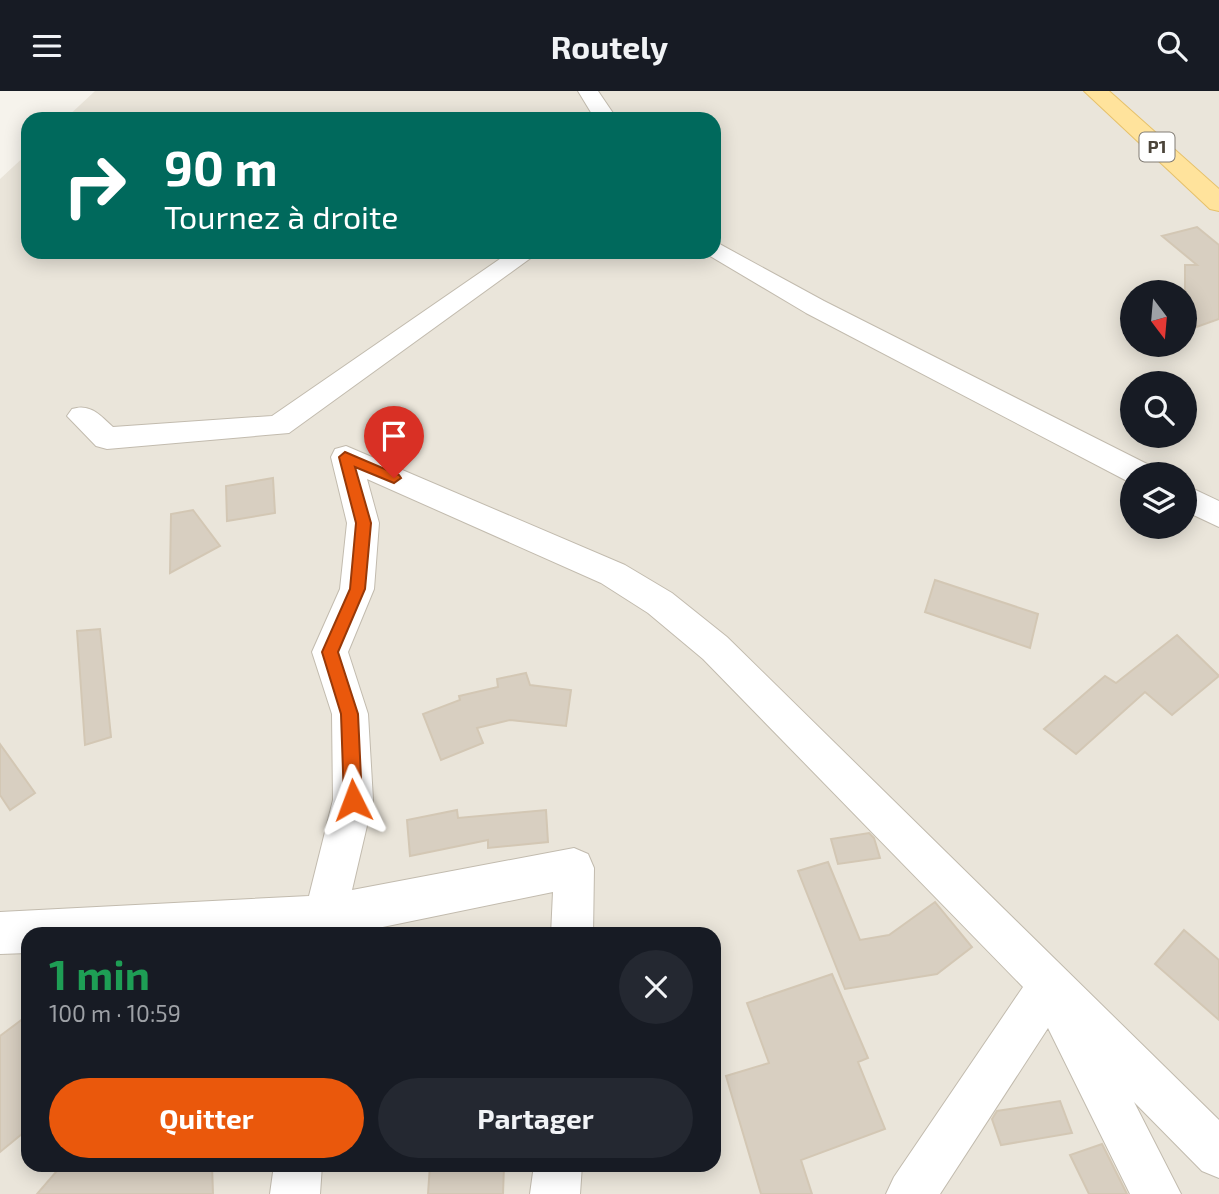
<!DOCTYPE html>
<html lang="fr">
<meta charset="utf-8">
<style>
:root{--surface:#171b24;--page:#242831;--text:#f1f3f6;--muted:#9ea1a6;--accent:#ea580c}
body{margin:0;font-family:"Exo 2",sans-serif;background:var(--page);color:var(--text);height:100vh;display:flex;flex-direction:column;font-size:26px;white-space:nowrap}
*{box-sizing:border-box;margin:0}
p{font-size:23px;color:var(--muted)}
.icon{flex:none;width:38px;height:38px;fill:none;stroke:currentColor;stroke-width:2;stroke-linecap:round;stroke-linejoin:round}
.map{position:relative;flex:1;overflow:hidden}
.panel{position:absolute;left:21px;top:836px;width:700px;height:245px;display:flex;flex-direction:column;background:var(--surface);border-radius:21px;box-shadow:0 4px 18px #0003}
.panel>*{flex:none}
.top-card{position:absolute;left:21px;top:21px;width:700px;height:147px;border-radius:21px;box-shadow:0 4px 18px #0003;background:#00695c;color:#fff;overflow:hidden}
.needle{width:46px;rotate:164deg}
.controls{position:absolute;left:1120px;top:189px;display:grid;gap:14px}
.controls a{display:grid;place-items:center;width:77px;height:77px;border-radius:50%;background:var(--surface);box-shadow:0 4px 18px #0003;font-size:35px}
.pin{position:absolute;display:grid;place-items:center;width:60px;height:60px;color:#fff;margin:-72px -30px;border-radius:50% 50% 50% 0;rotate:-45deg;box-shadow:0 0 7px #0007}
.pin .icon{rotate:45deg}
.me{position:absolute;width:77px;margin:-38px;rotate:357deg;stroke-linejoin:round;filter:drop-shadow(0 0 5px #0008)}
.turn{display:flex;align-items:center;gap:24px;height:147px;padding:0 28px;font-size:32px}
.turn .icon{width:91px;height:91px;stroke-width:2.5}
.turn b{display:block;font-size:49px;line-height:60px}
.round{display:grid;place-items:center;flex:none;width:74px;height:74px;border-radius:37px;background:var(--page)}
.headline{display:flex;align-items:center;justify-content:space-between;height:119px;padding:0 28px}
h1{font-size:42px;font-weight:700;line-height:52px;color:#1e9e55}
.action{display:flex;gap:14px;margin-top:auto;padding:14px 28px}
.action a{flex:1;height:80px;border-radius:42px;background:var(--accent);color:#fff;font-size:28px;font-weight:700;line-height:80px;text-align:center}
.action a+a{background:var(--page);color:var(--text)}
header{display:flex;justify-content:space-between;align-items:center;height:91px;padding:0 28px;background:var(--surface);font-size:32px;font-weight:700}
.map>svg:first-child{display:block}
.residential{fill:#eae5da;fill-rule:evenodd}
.building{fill:#d8cfc1;stroke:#d3c7b4;stroke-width:2}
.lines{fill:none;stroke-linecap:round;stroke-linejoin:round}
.street-casing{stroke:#c2bbae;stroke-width:2}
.primary-casing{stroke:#e6c16a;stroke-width:2}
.street{fill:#fff;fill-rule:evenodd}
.primary{fill:#ffe39c;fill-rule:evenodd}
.route{fill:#ea580c;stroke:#983908;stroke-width:2}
.labels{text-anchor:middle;stroke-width:7;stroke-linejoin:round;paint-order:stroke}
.shield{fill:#fff;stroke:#817c74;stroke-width:2}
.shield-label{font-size:18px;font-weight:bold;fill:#4b4439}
</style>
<header><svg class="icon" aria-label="menu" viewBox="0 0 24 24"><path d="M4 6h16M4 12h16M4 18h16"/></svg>Routely<svg class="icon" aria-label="search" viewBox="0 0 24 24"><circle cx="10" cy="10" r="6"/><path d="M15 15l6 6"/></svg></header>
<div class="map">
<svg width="1219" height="1103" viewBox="0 0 1219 1103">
<rect width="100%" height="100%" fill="#f6f3ec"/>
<path class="residential" d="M95,0h1124v1103h-1219v-1015l28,-26v99h686v-133h-649zM1132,201h53v53h-53zM1132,292h53v53h-53zM1132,383h53v53h-53zM28,844h686v230h-686z"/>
<path class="building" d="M1197,136l22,18v74l-34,12v-66h12l-35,-29z
M273,387l2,35 -48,8 -1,-35z
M193,419l27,36 -50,27 1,-59z
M935,489l103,34 -8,34 -105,-36z
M100,538l11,108 -26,8 -8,-114z
M1177,544l42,41 -47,39 -27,-23 -69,62 -32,-25 61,-53 11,7z
M526,582l4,12 41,5 -5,36 -56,-6 -33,8 6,15 -42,17 -18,-46 37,-14 -1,-4 39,-9 -1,-8z
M0,653l35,49 -25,17 -10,-15z
M457,719l1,8 88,-8 2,32 -60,6v-8l-78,16 -3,-36z
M869,742l5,5 6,20 -42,6 -7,-25z
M828,771l32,78 29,-5 46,-33 37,45 -35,27 -92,15 -47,-118z
M1184,839l35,30v60l-64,-56z
M832,883l36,84 -10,4 27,67 -84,31 11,34h-51l-35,-118 43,-13 -22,-60z
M28,924v114l-28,23v-116z
M1060,1010l12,32 -71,12 -9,-26 5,-8z
M1102,1053l25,50h-38l-19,-39z
M62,1074h150l1,29h-176z
M430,1074h74l-1,29h-75z"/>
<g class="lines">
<defs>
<path id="street" d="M578,0h20l19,28h-22z
M714,150l110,60 327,165 4,8h-23v9l-3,-1 -323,-169 -101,-60 9,-1z
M510,161h29l-250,181 -182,16 -11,-3 -29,-30 5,-7c18,-6 28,6 41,18l159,-11z
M346,355l279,119 47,28 55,44 492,483v58l-17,-7 -68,-69 47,92h-51l-82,-166 -108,166h-54l8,-17 129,-190 -320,-328 -55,-46 -47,-30 -234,-104 12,44 -5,66 -26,63 20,62 5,86 -21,90 222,-42 14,6 6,14 -1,67h-42l2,-43 -209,43h-316v18l-28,1v-42l309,-16 24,-96 -1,-86 -20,-62 28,-63 7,-66 -16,-66 4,-8z
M1185,394l34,16v26l-34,-16z
M274,1074h48l-2,29h-50z
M534,1074h48l-2,29h-50z"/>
<path id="primary" d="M1084,0h25l110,98v22l-9,-2z"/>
</defs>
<use href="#street" class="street-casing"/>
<use href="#primary" class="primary-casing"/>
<use href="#street" class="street"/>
<use href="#primary" class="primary"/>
</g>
<path class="route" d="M345,361l54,23 2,3 -7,5 -39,-16 16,56 -6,66 -27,63 20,62 4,86 -2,6 -7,3 -6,-3 -3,-6 -3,-86 -19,-62 28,-63 6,-66 -17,-66z"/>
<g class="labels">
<rect class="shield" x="1139.5" y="41.5" width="35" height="29" rx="5"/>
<g class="shield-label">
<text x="1157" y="62">P1</text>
</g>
</g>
</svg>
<div class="controls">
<a><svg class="needle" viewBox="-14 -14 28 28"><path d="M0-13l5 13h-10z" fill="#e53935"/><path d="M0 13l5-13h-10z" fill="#9ea1a6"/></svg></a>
<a><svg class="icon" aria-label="search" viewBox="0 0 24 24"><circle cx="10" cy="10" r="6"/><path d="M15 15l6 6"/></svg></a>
<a><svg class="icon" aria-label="layers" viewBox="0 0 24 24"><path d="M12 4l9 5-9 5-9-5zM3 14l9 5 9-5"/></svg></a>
</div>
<div class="pin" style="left:394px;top:387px;background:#d93025"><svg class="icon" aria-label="arrive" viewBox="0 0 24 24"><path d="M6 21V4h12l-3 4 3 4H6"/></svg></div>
<svg class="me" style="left:353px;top:709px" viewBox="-20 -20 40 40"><path d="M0-17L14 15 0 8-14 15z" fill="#ea580c" stroke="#fff" stroke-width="4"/></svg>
<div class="top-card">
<div class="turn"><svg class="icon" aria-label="right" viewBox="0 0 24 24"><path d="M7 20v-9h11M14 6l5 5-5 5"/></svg><div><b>90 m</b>Tournez à droite</div></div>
</div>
<section class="panel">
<div class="headline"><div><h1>1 min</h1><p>100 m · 10:59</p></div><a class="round"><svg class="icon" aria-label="close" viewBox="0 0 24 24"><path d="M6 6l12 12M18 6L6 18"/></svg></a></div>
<div class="action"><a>Quitter</a><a>Partager</a></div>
</section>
</div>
